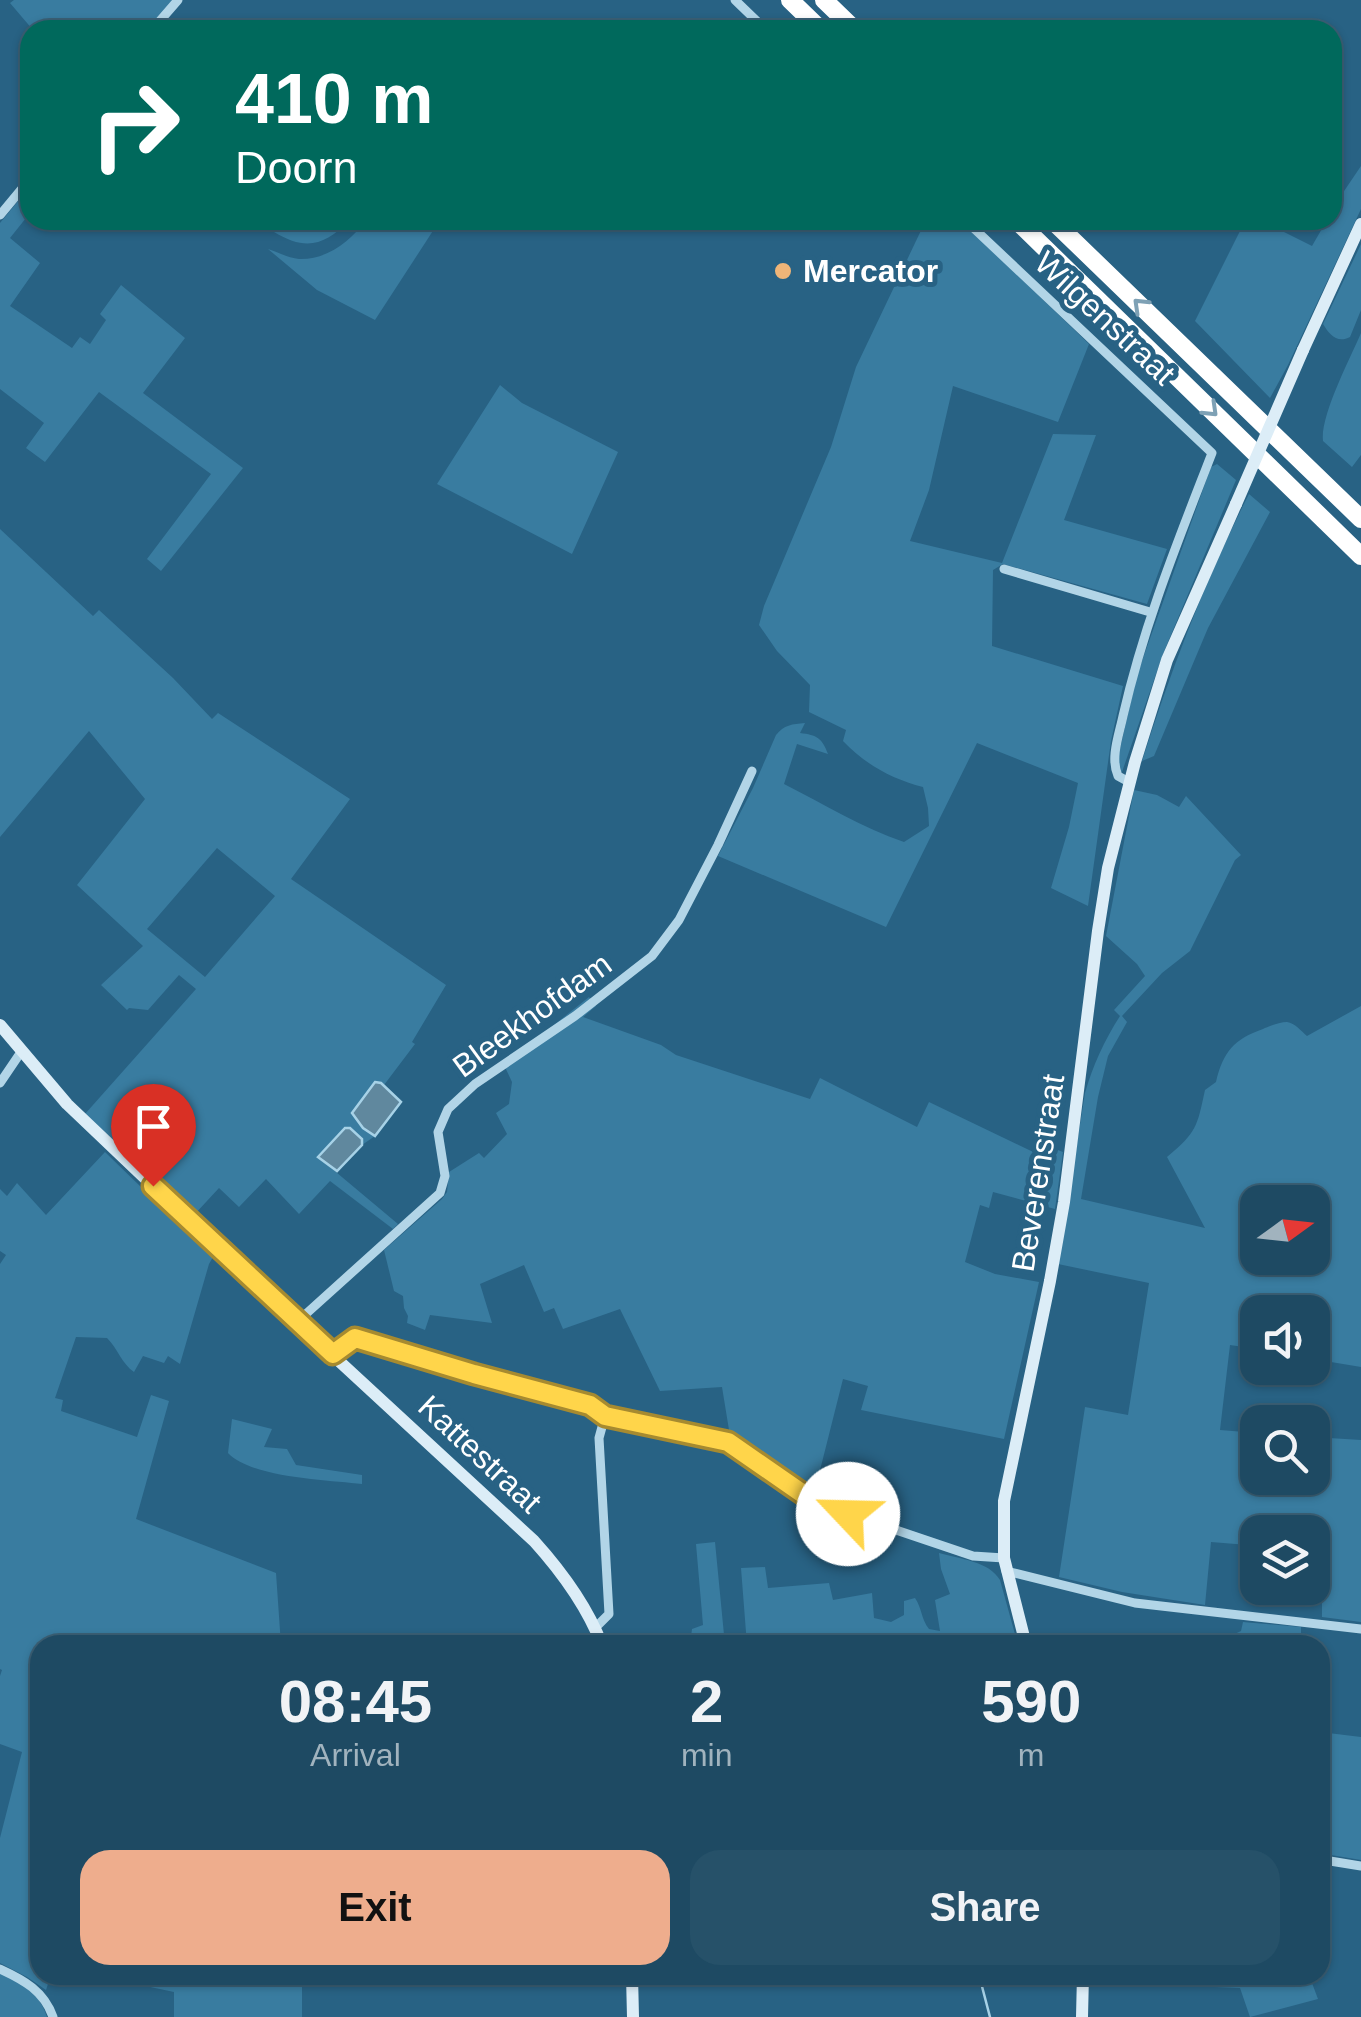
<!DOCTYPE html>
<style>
:root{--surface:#1e4a63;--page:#265169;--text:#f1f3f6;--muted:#a1b3be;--line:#3c6278;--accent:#eead8d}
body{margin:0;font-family:Helvetica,sans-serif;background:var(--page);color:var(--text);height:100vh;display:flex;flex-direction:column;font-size:38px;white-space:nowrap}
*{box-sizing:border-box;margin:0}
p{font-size:32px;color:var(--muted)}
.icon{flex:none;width:55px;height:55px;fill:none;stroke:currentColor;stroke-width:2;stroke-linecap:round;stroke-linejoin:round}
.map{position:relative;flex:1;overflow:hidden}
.sheet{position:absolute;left:30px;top:1635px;width:1300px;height:350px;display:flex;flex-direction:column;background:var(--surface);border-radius:30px;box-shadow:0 2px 8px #0004,0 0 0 2px var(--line)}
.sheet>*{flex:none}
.banner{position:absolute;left:20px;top:20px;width:1322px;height:210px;border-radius:30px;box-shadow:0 2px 8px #0004,0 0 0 2px var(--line);background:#00695c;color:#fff;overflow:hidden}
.needle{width:65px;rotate:75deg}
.controls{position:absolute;left:1240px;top:1185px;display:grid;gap:20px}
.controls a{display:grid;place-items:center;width:90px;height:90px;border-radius:20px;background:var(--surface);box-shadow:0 2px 8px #0004,0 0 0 2px var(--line);font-size:50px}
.pin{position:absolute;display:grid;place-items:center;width:85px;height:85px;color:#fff;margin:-102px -42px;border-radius:50% 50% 50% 0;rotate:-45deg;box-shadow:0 0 10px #0007}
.pin .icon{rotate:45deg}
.me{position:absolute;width:110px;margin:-55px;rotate:294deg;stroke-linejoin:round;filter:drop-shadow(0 0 8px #0008)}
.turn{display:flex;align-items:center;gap:35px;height:210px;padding:0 50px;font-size:45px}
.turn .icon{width:130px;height:130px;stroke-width:2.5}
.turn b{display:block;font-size:70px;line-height:85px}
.eta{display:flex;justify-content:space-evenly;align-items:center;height:170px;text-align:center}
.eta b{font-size:60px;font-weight:600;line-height:70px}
.action{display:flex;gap:20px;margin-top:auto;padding:20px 50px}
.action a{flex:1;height:115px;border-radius:30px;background:var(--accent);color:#111;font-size:40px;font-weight:600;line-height:115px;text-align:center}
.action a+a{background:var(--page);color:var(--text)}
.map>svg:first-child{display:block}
.green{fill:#397ca0;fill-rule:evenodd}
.water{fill:#60889e;stroke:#a7d2e7;stroke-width:2.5}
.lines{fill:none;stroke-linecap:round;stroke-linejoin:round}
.stream{stroke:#a7d2e7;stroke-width:2.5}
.street{stroke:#b2d5e7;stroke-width:9}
.secondary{stroke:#dcedf7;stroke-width:12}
.highway{stroke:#fff;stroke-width:18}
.secondary-bridge{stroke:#dcedf7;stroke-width:12}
.oneway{stroke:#7ea1b5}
.route-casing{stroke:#a68a30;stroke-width:25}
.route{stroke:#ffd54a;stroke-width:18}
.poi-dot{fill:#efb578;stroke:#286284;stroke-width:4}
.labels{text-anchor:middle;stroke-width:10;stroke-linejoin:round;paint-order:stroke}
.poi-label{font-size:32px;font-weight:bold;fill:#fff;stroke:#286284;text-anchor:start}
.street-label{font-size:32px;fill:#fff;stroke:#286284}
</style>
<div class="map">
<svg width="1361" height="2017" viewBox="0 0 1361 2017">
<rect width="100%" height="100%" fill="#286284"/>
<path class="green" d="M14,0h160l-27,30h-114l-23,-27z
M1361,166v43l-73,156 -18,33 -75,-77 46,-92 -13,-9h32l52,26 15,-26h5l1,-11 3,-6z
M19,200l11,9v4l-20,25 30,25 -30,43 62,42 8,-11 10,7 16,-24 -6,-6 21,-29 64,53 -42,55 100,75 -82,103 -14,-12 64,-85 -112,-82 -54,70 -19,-14 18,-25 -44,-34v-166z
M284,220h66c-26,26 -44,31 -76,12z
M366,220h74l-65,100 -58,-30 -49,-41c9,3 21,9 31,10 28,1 52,-18 67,-39z
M926,220h34l129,124 -31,78 -105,-36 -24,104 -19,51 92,22 51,-129 43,1 -32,85 103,29 -20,55 -144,-40 -10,6 -1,76 131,40 -12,55 -23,165 -37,-18 18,-61 9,-44 -101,-40 -91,184 -168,-71 35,-68 23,-53c8,-10 16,-11 29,-12l-5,10c17,2 22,5 28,21l-31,-10 -13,40c40,20 78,44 120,58l25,-16 -1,-18 -5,-21c-31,-8 -57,-22 -80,-46l3,-11 -37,-18 1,-27 -33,-34 -18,-26 5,-19 67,-159 25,-80z
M1361,244v66l-11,27c-13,7 -21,-3 -27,-13z
M1361,333v122l-9,12 -29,-26c-3,-25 27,-82 38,-108z
M500,385l22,18 96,49 -46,102 -135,-70z
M1217,464l19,16 -73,174 -41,118 -4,-6 1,-13 18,-78 74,-208z
M1249,494l21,18 -62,116 -54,128 -12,5c29,-91 63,-181 107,-267z
M0,529l93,87 6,-6 74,68 39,41 6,-6 132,86 -59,80 155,106 -34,57 3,2 -31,41 -3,-2 -28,30 10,15 12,8 -13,9v-6l-12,-11 -32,29 80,67 -5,5 -63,-48 -31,33 -33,-35 -27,28 -20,-19 -25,27 -109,-101 111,-125 -17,-14 -31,35 -19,-2 -2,2 -26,-25 42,-39 -66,-61 68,-86 -56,-68 -89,106zM217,848l58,48 -70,81 -58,-48z
M1134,790l23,5 22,12 7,-11 55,59 -6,5 -45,91 -28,22 -40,43 5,6 -19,34 -10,41 -17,102 124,29 -38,-71c30,-25 30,-30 38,-67l11,-8c7,-30 18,-43 47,-53 6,-3 17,-7 24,-7 8,1 14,9 20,14l54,-30v361l-48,-8 -1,-47h-54l-1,37 -27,-4 -10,85 37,3 1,45h54l1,-41 48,3v182l-39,-5v-26l-16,-3h6v-56h-54l-1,48 -9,-2v-33l-37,-3 -6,63 -83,-13 -63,-15 26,-170 43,8 21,-132 -91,-19 27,-171c8,-28 19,-52 35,-77l-6,-6 31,-34 -8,-12 -31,-28zM1258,1202h54v56h-54z
M589,997l7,9 -13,11 78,28 15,10 134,44 10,-21 97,49 12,-25 121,58 5,-11 8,3 -8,57 -62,-17 -4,16 -9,-3 -15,57 30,12 44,8 -35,157 -143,-29 7,-24 -25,-7 -29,115 -49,-37 -35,-21 -8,-49 -62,4 -40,-82 -57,20 -9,-21 -10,4 -20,-47 -44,19 12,39 -62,-8 -5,15 -18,-7 1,-7 -4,-8 -1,-12 -9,-5 -10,-41 58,-51 5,-7 2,-20 30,-19 5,5 23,-24 -11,-21 13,-9 3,-22 -7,-15 29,-26z
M105,1152l108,105 -4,7 -29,100 -12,-8 -4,7 -21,-7 -9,16c-12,-8 -16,-23 -27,-34l-31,-1 -21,61 8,2 -2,11 76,26 14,-42 18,6 -33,118 140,54 5,72h-241v330h11l-5,15 -19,-13 -27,-14v-125l22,-86 -22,-8v-68l2,-6 -2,-1v-405l6,-9 -6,-4v-62l7,7 10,-13 29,32z
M232,1419l40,10 -8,18 23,2 9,16 66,10v9c-34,-4 -110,-6 -134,-31z
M715,1542l10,103h-35l2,-16 11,-4 -7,-81z
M939,1553c20,6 50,8 61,27l18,65h-271l-6,-77 24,-1 3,21 61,-5 4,17 39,-7 2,25 17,4 13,-7v-14l11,-3c7,10 6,21 14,31l11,2 -5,-31 15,-6 -9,-25z
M1243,1622l58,5v18h-90l30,-14z
M1320,1732l41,5v123l-30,-5 -5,13 -6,1z
M0,1973c22,10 40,20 47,44h-47z
M93,1975h209v42h-128v-25z
M1213,1975h96l9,24 -68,18 -10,-29 -26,-1z"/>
<path class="water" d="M375,1082l6,1 20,19 -26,34 -12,-8 -11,-15z
M345,1128h5l12,11v6l-25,26 -19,-14z"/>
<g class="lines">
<path class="stream" d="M979,1975l11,42"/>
<path class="street" d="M735,0l31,30
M152,30l26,-30
M0,215l30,-36
M965,220l247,233c-34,88 -68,171 -89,263 -4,19 -13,42 -5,60l11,6
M1004,569l146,43
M0,1083l21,-31
M297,1322l143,-129 5,-17 -7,-44 10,-23 27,-25 100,-68 77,-60 27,-36 39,-75 34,-74
M333,1354l22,-15 119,35 117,31 14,11 123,26 88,61 157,53 31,2
M1006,1571l129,32 226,26
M595,1628l14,-14 -10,-176 6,-22
M1320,1862l10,-1 31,5
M0,1969c24,11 44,22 53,48"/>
<path class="secondary" d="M1303,350l58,-126
M0,1025l67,79 208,198 259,239c28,31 53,65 68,104
M1026,1645l-22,-87v-57l46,-220 14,-79 34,-271 10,-63 27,-106 32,-102 69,-156
M632,1975l1,42
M1082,2017l1,-42"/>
<path class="highway" d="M790,0l31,30
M824,0l31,30
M1016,220l345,336
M1052,220l309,299"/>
<path class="secondary-bridge" d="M1236,504l67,-154"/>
</g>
<defs><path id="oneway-chevron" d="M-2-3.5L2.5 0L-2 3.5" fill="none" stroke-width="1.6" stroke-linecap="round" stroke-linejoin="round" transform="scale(2.5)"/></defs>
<g class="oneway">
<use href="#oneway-chevron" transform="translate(1140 305) rotate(-136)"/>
<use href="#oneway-chevron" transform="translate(1211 410) rotate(44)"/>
</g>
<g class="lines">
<defs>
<path id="route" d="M153,1186l180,168 22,-16 119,36 116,31 15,11 123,26 88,61 32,11"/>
</defs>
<use href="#route" class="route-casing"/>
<use href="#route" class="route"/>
</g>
<circle class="poi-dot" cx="783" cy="271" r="10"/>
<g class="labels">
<g class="poi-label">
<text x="803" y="282">Mercator</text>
</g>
<g class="street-label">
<text transform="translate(1105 318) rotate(43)" y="11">Wilgenstraat</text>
<text transform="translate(532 1015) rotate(-36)" y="11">Bleekhofdam</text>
<text transform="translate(1038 1173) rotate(-81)" y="11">Beverenstraat</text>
<text transform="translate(480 1454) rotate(43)" y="11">Kattestraat</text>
</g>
</g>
</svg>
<div class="controls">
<a><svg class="needle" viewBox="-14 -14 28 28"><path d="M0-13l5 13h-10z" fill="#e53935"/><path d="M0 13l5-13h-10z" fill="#a1b3be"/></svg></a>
<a><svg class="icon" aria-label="sound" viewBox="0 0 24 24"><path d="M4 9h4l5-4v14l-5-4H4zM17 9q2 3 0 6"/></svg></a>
<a><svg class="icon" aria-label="search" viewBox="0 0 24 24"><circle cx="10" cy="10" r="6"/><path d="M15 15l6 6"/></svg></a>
<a><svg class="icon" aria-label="layers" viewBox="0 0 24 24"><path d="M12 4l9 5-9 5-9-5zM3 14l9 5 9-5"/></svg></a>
</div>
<div class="pin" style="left:153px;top:1186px;background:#d93025"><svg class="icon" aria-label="arrive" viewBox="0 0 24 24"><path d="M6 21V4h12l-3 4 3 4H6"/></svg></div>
<svg class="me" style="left:848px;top:1514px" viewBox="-20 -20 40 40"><circle r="19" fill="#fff"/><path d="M0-13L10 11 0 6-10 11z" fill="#ffd54a"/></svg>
<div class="banner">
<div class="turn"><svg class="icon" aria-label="right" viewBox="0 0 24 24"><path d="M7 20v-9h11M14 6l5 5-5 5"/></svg><div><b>410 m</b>Doorn</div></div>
</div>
<section class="sheet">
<div class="eta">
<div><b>08:45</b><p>Arrival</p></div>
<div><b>2</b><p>min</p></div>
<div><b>590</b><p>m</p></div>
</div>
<div class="action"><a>Exit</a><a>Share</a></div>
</section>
</div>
